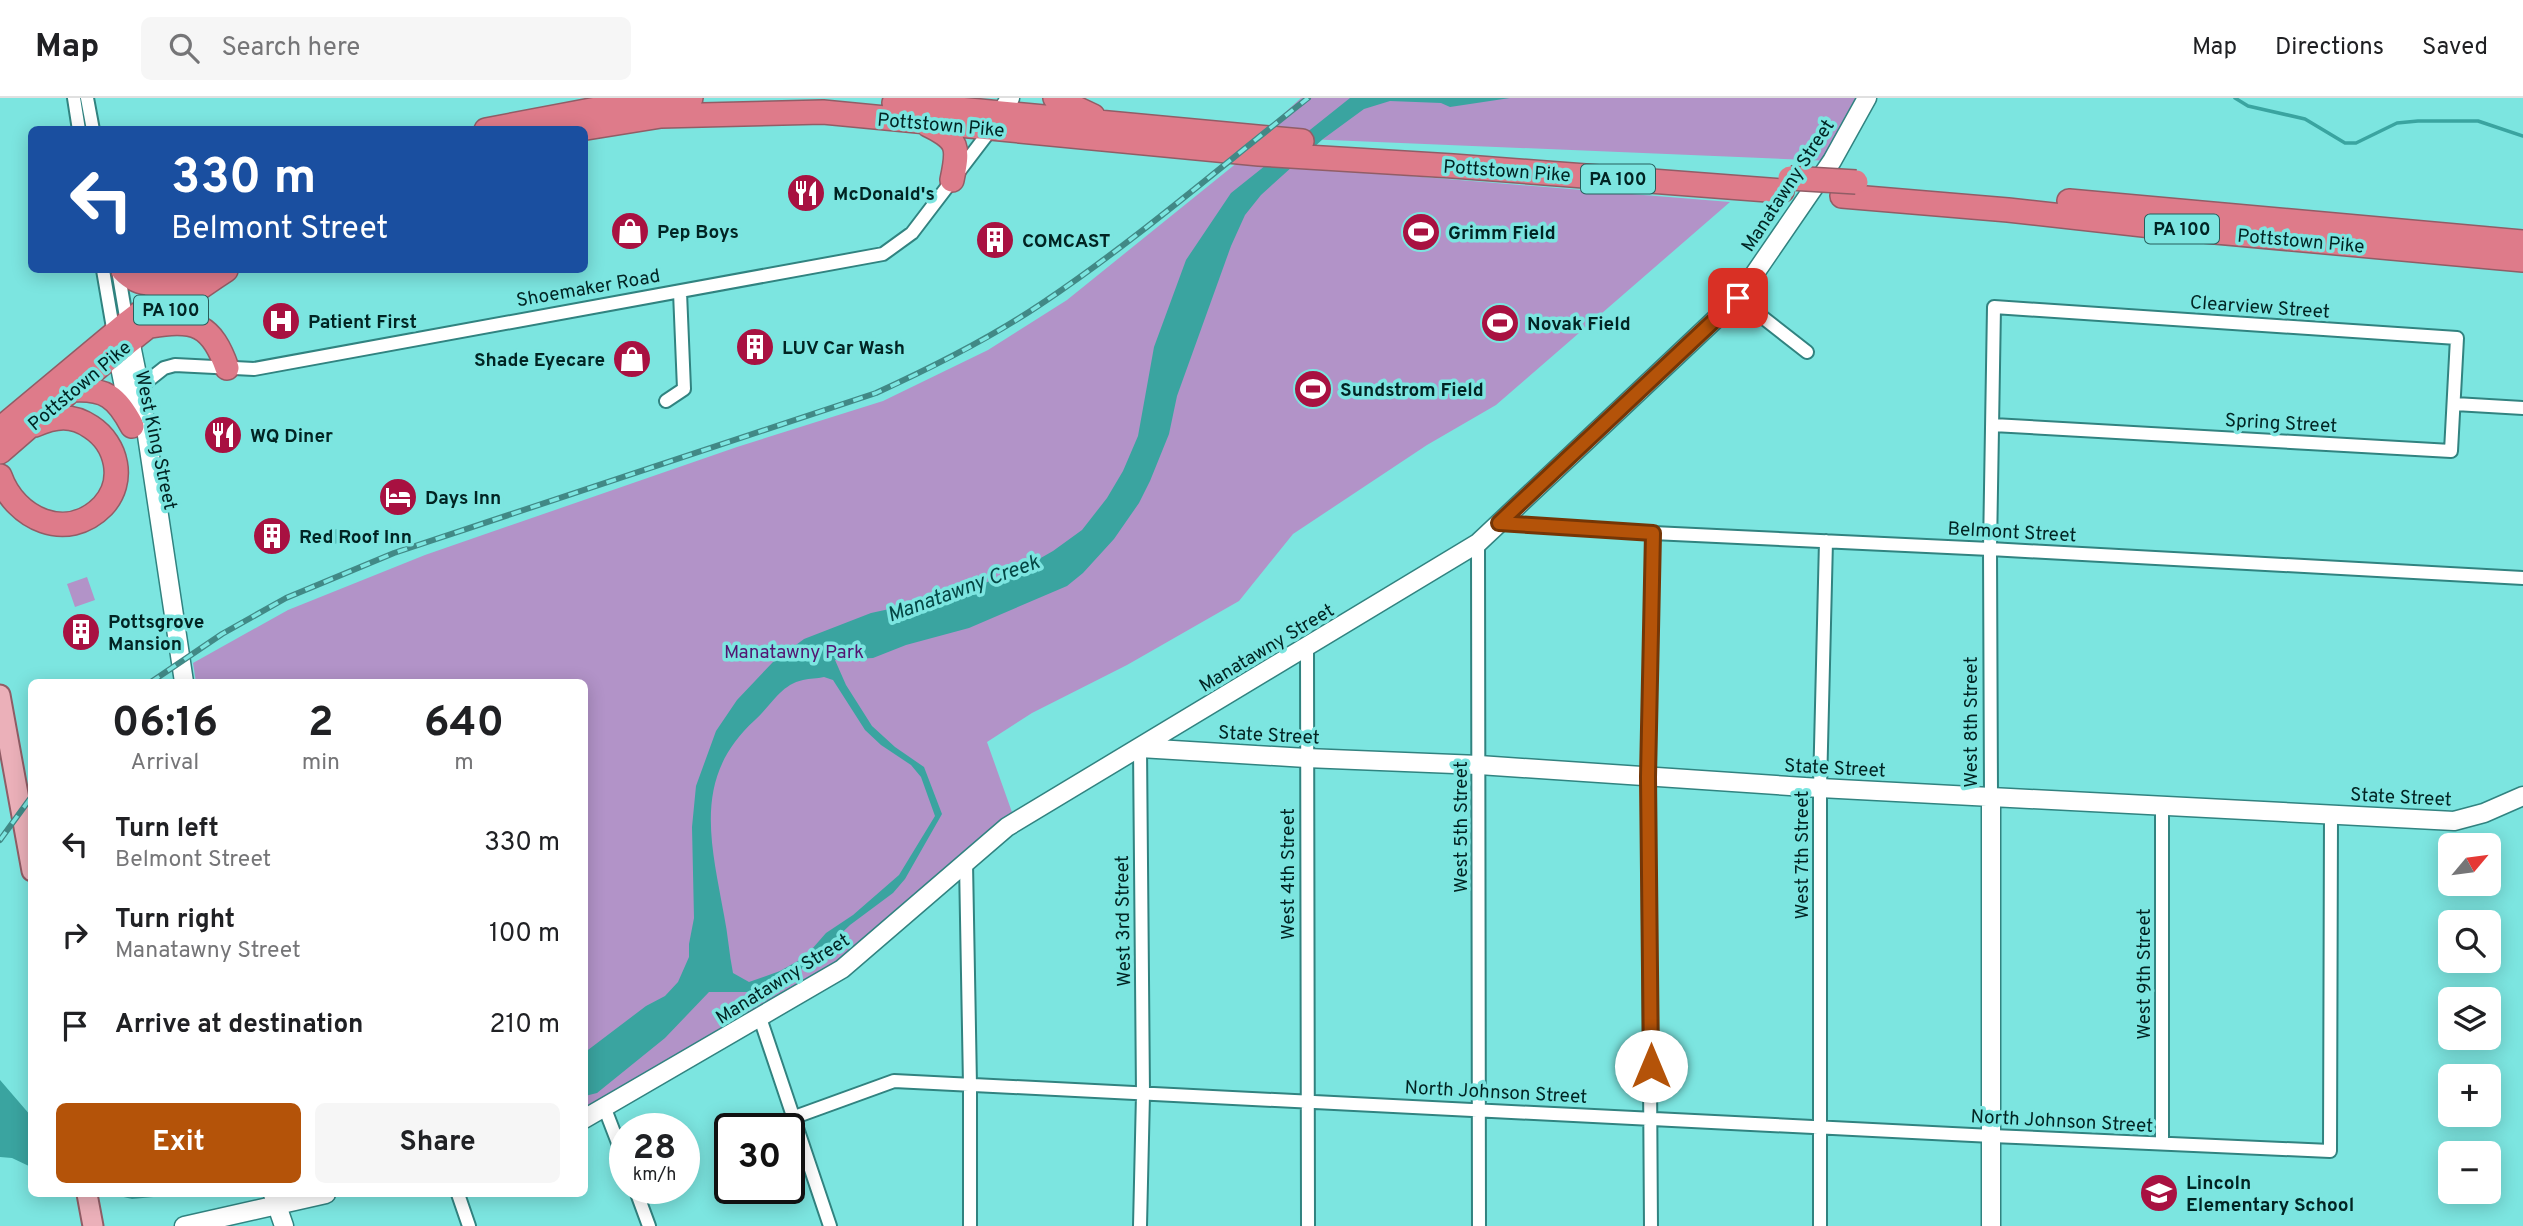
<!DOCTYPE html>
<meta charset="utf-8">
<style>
:root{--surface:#fff;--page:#f6f6f6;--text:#202124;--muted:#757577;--line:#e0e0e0;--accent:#b45309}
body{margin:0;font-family:Overpass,sans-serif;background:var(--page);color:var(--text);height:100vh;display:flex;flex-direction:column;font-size:26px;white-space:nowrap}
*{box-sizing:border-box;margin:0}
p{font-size:23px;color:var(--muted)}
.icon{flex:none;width:38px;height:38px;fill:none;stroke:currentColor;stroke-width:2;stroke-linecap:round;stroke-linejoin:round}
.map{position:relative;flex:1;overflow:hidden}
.drawer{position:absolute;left:28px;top:581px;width:560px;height:518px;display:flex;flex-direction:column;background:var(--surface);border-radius:10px;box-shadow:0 4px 18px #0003}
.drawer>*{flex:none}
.hud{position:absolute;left:28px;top:28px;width:560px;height:147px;border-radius:10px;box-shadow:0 4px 18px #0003;background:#1a4fa0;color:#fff;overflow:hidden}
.needle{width:46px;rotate:61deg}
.fabs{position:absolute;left:2438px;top:735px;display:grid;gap:14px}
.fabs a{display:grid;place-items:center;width:63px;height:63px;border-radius:10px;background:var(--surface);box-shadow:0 4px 18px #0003;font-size:35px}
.speed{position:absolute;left:609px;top:1015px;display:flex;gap:14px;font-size:35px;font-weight:700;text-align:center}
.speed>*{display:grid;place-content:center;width:91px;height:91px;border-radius:50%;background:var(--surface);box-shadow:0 4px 18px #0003;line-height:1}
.speed small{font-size:18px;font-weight:400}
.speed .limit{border:4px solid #111;border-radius:10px;background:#fff;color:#111}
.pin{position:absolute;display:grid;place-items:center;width:60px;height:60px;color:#fff;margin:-30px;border-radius:14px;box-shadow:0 4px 10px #0006}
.me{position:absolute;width:77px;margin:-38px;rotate:0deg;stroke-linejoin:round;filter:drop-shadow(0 0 5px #0008)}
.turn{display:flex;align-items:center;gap:24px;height:147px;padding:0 28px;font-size:32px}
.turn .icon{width:91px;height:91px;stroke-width:2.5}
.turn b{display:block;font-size:49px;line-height:60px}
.eta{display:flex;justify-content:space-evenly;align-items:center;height:119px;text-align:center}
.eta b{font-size:42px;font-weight:700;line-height:49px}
.cta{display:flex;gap:14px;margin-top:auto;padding:14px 28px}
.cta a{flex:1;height:80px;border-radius:10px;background:var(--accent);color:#fff;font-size:28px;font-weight:700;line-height:80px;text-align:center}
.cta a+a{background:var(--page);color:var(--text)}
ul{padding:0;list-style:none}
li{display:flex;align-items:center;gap:21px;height:91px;padding:0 28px}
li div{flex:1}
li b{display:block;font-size:26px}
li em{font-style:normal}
header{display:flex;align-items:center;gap:42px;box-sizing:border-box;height:98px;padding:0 35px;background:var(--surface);border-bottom:2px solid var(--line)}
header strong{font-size:33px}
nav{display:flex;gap:38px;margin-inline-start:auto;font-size:24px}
.search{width:490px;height:63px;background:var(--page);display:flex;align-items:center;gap:18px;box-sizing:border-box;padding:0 24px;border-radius:10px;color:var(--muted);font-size:26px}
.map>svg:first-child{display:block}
.green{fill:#b293c8}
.water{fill:#3aa4a0;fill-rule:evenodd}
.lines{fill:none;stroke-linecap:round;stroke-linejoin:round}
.stream{stroke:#3aa4a0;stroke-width:3.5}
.street-casing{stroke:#318380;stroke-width:16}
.secondary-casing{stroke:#318380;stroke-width:21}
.primary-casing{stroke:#915d66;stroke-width:23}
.highway-casing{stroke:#915d66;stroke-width:26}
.street{stroke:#fff;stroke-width:12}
.secondary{stroke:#fff;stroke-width:18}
.primary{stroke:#ebb0b9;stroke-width:19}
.highway{stroke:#de7b8a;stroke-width:23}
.rail-casing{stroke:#418986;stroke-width:6}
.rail{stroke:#7ce5e0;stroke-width:3.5;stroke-dasharray:10;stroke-linecap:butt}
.highway-bridge-casing{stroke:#915d66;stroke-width:26;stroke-linecap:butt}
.highway-bridge{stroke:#de7b8a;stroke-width:23}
.route-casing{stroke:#753606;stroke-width:18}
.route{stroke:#b45309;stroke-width:12}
.labels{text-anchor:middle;stroke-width:7;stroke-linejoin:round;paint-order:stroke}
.shield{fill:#7ce5e0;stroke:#265e5c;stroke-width:2}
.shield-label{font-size:18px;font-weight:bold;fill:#012423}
.street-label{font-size:19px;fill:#012423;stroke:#7ce5e0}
.poi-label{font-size:19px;font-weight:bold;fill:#012423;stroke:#7ce5e0;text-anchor:start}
.park-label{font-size:19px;fill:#531671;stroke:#7ce5e0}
.water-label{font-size:21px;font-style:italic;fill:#044644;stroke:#7ce5e0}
</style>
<header>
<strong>Map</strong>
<div class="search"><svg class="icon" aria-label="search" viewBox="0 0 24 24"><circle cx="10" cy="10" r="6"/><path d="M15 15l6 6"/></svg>Search here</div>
<nav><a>Map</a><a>Directions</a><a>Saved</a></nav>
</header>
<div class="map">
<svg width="2523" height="1128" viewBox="0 0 2523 1128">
<rect width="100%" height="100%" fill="#7ce5e0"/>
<path class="green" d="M1301,0h556l-25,63 -574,-24z
M1238,64l492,40 -234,203 -69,40 -134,89 -54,67 -112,64 -95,48 -45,29 26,73 -161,138 -267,159 -1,-430h-388l-3,-19 95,-53 137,-55 312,-108 146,-46 105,-51 79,-50z
M87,479l8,23 -20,7 -8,-23z"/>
<path class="water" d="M1350,0h160l-60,9 -9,-4 -51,-2 -26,8 -41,30 -62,56 -16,20 -14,31 -54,150 -8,38 -19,47 -11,22 -25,36 -31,34 -16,13 -98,42 -63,17 -33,13 -38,2 11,25 26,41 23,21 29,20 18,47 -37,65 -12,14 -43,32 -43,41 -54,26h-44l-44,46 -68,55 -12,3 -1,-43 62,-47 19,-10 13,-14 11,-25v-13l5,-26 -2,-91 4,-41 20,-55 21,-31 36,-38 31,-23 67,-26 69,-15 50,-17 35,-14 28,-16 29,-21 25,-32 16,-27 15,-35 16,-89 32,-87 45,-67zM824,579l9,3 32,50 16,15 30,20 10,12 14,39 -36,59 -46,40 -27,18 -21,24 -25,14 -31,11 -16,-9c-4,-19 -5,-39 -9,-58 -13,-73 -32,-138 31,-195 16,-14 25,-35 48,-40 7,-2 14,-1 21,-3z
M349,429l3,13 -23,5 -3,-14z
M0,982l31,36v51l-19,-9 -12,-1z
M111,1096h94l-9,3 -32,-1 -32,3z"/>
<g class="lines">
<path class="stream" d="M2235,0l13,8 57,13 40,24h11l41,-20 21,-2h60l45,15"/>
<defs>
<path id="street" d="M74,0l5,32
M87,0l6,32
M103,172l11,64
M118,172l9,53
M1738,200l69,54
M140,289l24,-19 11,-3 79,4 629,-115 29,-21 80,-105
M666,303l18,-12 -4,-97
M2455,306l68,4
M1499,425l154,10 337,16 533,29
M1478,445l1,683
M1307,549l1,579
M1140,650l3,346 -3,132
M1991,698l-1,-247 4,-242 463,31 -6,113 -458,-26
M2162,707v338
M966,765l4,222v141
M760,920l70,208
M605,1011l20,52
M792,1020l102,-37 1098,55 338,15 1,-337
M635,1090l14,38
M458,1096l11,32
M1651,1128l-3,-449 5,-244
M1820,1128v-438l6,-247"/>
<path id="secondary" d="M996,24l14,-24
M128,232l12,59 44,293
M115,244l15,75
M1140,650l166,10 173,7 341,23 634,33 30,-8 39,-17
M584,1021l258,-150 165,-142 471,-284 260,-245 94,-137 35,-63
M273,1096l11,32
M184,1128l142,-32
M1991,1128v-430"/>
<path id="primary" d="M0,597l32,176
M87,1096l6,32"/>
<path id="highway" d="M1055,0l38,18
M894,5l408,38
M928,27c31,15 31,22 24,55
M486,32l137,-26 68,-6
M574,32l87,-14 162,-4 436,42 194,12 329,25
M1842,98l166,14 153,17 362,33
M2069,103l454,41
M123,172c18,19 36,14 58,5
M151,228c44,-8 61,-1 76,42
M72,292c33,-2 45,7 60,36
M0,331l127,-106 69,-53
M0,354c73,-63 146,-130 226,-182
M0,378c15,43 67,67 103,30 23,-25 14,-62 -12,-79 -19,-13 -36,-11 -56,-2"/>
</defs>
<use href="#street" class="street-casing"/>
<use href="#secondary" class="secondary-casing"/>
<use href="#primary" class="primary-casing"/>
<use href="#highway" class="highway-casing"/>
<use href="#street" class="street"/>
<use href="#secondary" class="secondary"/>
<use href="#primary" class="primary"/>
<use href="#highway" class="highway"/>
<defs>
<path id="rail" d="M151,584l71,-48 64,-36 108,-45 482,-160c57,-26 113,-54 165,-89 93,-62 179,-137 267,-206
M0,742l32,-44"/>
</defs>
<use href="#rail" class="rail-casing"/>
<use href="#rail" class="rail"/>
<defs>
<path id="highway-bridge" d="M1790,80l66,4"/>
</defs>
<use href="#highway-bridge" class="highway-bridge-casing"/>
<use href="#highway-bridge" class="highway-bridge"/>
</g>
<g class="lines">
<defs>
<path id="route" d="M1651,968l-3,-289 5,-244 -154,-10 239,-225"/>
</defs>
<use href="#route" class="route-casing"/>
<use href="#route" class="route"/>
</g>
<defs>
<symbol id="restaurant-disc" viewBox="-11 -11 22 22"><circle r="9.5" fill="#a81141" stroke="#7ce5e0"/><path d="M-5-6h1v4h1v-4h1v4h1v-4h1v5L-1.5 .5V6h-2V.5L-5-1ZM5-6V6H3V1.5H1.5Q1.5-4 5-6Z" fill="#fff"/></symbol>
<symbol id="shop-disc" viewBox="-11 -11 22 22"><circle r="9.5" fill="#a81141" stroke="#7ce5e0"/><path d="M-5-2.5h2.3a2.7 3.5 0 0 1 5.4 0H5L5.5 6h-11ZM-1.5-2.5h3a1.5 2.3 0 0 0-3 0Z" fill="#fff"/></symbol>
<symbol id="stadium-disc" viewBox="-11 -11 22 22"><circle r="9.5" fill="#a81141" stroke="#7ce5e0"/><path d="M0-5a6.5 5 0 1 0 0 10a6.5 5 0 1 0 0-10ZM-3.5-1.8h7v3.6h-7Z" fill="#fff"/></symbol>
<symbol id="building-disc" viewBox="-11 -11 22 22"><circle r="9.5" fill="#a81141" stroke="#7ce5e0"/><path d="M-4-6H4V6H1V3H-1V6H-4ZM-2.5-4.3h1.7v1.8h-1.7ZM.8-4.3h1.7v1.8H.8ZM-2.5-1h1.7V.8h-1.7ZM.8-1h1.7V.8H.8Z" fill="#fff"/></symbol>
<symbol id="hospital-disc" viewBox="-11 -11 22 22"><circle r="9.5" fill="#a81141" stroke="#7ce5e0"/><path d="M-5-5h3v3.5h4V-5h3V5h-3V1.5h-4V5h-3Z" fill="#fff"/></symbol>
<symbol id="hotel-disc" viewBox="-11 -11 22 22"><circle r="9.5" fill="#a81141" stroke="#7ce5e0"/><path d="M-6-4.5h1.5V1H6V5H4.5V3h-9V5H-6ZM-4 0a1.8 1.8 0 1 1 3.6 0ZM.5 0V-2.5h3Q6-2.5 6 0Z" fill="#fff"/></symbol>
<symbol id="school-disc" viewBox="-11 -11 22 22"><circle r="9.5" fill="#a81141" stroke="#7ce5e0"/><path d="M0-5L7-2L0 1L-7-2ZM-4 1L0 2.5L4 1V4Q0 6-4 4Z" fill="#fff"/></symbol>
</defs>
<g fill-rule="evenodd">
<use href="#restaurant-disc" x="784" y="73" width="44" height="44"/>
<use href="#shop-disc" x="608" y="111" width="44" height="44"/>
<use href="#stadium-disc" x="1399" y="112" width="44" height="44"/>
<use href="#building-disc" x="973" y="120" width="44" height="44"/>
<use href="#hospital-disc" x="259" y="201" width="44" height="44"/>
<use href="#stadium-disc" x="1478" y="203" width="44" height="44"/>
<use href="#building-disc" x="733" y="227" width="44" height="44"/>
<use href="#shop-disc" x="610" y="239" width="44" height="44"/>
<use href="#stadium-disc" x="1291" y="269" width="44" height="44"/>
<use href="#restaurant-disc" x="201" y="315" width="44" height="44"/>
<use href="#hotel-disc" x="376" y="377" width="44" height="44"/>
<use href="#building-disc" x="250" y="416" width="44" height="44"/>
<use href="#building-disc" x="59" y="512" width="44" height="44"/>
<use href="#school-disc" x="2137" y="1073" width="44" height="44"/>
</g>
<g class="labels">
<g class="shield">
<rect x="1581" y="66.5" width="74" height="29" rx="5"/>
<rect x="2145" y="116.5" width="74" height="29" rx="5"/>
<rect x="134" y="197.5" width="74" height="29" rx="5"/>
</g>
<g class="shield-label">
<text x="1618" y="87">PA 100</text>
<text x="2182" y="137">PA 100</text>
<text x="171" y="218">PA 100</text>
</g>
<g class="street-label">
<text transform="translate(941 26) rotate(5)" y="7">Pottstown Pike</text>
<text transform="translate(1507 72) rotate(4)" y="7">Pottstown Pike</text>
<text transform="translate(1787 87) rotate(-57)" y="7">Manatawny Street</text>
<text transform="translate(2301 142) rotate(5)" y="7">Pottstown Pike</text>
<text transform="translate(588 189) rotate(-10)" y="7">Shoemaker Road</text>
<text transform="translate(2260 208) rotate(4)" y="7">Clearview Street</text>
<text transform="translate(79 287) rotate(-40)" y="7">Pottstown Pike</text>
<text transform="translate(2281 324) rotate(3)" y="7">Spring Street</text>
<text transform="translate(157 342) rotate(78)" y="7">West King Street</text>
<text transform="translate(2012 433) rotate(3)" y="7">Belmont Street</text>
<text transform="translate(1266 549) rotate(-31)" y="7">Manatawny Street</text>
<text transform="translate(1970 624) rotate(-90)" y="7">West 8th Street</text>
<text transform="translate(1269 636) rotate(3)" y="7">State Street</text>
<text transform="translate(1835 669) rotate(3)" y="7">State Street</text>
<text transform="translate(2401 698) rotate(3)" y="7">State Street</text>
<text transform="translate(1460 729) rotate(-90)" y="7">West 5th Street</text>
<text transform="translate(1801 757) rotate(-90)" y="7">West 7th Street</text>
<text transform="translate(1287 776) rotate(-90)" y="7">West 4th Street</text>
<text transform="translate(1122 823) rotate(-91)" y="7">West 3rd Street</text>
<text transform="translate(2143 876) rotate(-90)" y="7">West 9th Street</text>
<text transform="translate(782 880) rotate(-32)" y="7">Manatawny Street</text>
<text transform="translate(1496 993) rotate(3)" y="7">North Johnson Street</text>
<text transform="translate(2062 1022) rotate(3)" y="7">North Johnson Street</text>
</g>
<g class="poi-label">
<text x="833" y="102">McDonald's</text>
<text x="657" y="140">Pep Boys</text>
<text x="1448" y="141">Grimm Field</text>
<text x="1022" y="149">COMCAST</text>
<text x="308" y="230">Patient First</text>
<text x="1527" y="232">Novak Field</text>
<text x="782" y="256">LUV Car Wash</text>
<text x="605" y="268" text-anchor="end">Shade Eyecare</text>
<text x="1340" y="298">Sundstrom Field</text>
<text x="250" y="344">WQ Diner</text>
<text x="425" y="406">Days Inn</text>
<text x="299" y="445">Red Roof Inn</text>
<text x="108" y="530">Pottsgrove<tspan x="108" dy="22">Mansion</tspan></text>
<text x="2186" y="1091">Lincoln<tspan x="2186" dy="22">Elementary School</tspan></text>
</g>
<g class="park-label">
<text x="794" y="560">Manatawny Park</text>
</g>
<g class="water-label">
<text transform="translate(963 490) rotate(-20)" y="7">Manatawny Creek</text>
</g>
</g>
</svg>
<div class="fabs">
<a><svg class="needle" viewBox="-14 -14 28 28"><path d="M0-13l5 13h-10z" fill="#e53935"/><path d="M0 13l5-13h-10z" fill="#757577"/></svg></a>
<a><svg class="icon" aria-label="search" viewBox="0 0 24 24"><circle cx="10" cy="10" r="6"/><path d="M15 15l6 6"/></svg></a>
<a><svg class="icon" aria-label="layers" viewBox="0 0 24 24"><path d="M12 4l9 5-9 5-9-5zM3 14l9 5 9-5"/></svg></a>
<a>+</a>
<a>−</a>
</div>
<div class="speed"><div>28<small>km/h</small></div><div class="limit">30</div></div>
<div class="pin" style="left:1738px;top:200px;background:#d93025"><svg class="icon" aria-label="arrive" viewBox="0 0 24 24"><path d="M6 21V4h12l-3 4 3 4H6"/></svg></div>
<svg class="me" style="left:1651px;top:968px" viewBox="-20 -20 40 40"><circle r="19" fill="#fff"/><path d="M0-13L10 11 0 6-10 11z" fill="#b45309"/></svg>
<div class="hud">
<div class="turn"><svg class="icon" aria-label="left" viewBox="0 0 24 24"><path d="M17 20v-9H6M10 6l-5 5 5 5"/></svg><div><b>330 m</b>Belmont Street</div></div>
</div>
<section class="drawer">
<div class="eta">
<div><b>06:16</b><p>Arrival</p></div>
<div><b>2</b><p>min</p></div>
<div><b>640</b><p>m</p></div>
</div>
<ul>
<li><svg class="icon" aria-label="left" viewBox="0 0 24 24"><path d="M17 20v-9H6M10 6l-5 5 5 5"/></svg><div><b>Turn left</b><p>Belmont Street</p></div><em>330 m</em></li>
<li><svg class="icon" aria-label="right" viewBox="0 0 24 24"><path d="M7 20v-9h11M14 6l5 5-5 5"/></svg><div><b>Turn right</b><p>Manatawny Street</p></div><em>100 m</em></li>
<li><svg class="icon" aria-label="arrive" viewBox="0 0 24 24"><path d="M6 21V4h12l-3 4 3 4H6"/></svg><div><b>Arrive at destination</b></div><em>210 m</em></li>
</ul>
<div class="cta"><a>Exit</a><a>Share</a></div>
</section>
</div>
